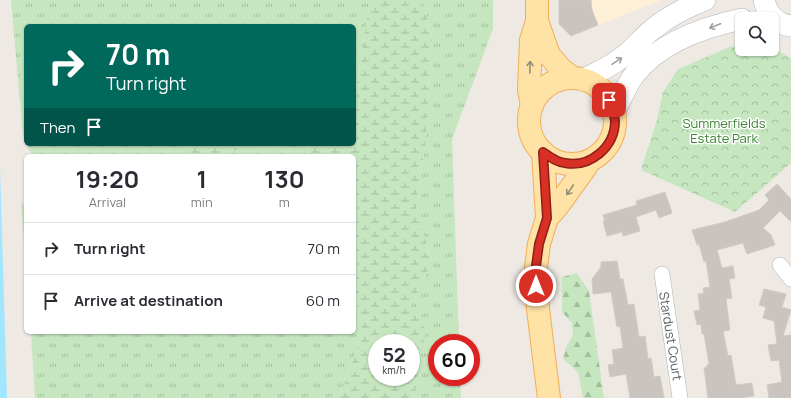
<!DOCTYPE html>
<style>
:root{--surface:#fff;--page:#f7f7f7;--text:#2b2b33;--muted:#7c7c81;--line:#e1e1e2}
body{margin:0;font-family:Manrope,sans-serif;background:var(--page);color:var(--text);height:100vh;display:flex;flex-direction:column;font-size:15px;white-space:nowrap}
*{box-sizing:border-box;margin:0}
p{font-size:13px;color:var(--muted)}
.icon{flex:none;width:22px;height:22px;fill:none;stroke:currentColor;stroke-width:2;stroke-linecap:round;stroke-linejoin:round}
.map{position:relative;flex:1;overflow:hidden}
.side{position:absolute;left:24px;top:154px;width:332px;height:180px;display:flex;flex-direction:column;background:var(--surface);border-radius:6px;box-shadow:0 1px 3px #0004}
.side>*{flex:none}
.guide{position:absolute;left:24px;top:24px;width:332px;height:122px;border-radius:6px;box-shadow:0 1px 3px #0004;background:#00695c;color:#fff;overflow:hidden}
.fabs{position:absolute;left:735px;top:12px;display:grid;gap:8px}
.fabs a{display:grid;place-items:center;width:44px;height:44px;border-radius:6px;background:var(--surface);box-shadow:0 1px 3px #0004;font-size:20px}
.speed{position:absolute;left:368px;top:334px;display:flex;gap:8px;font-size:20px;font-weight:700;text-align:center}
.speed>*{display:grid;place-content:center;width:52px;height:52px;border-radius:50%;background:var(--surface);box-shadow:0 1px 3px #0004;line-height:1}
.speed small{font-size:10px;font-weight:400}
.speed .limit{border:6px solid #d22;background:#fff;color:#111}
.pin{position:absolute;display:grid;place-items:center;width:34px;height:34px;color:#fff;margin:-17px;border-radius:8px;box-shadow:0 2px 6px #0006}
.me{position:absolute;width:44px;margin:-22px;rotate:0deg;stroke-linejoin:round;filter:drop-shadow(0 0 3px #0008)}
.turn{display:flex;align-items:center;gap:14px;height:84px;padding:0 16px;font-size:18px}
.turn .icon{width:52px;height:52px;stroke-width:2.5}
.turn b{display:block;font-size:28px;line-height:34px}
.then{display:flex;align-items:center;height:38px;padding:0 16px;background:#0003;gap:8px;font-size:15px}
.eta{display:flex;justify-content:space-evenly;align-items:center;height:68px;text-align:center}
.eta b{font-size:24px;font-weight:700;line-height:28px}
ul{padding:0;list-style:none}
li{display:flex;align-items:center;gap:12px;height:52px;padding:0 16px;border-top:1px solid var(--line)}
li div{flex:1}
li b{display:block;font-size:15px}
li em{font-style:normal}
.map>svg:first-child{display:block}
.commercial{fill:#feefd7}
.grass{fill:url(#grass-tufts)}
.forest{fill:url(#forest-firs)}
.wetland{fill:url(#wetland-marsh);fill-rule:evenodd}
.park{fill:url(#park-crowns)}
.water{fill:#a1e6ff}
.building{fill:#c9c4bf;stroke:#d3cac1}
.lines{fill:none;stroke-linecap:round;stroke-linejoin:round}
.minor-casing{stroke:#b0b5b8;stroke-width:16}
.secondary-casing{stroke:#afb4b8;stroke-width:22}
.primary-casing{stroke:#f3ad57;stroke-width:24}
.minor{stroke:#fff;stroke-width:15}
.secondary{stroke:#fff;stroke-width:21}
.primary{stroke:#ffe2a6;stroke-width:22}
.oneway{stroke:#9da0a2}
.oneway2{stroke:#948e7b}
.route-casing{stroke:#8d1f18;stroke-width:10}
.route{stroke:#d93025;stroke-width:7}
.labels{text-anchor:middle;stroke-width:3;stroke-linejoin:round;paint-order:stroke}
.park-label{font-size:13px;fill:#3d8333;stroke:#fff}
.street-label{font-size:13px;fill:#5b6064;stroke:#fff}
</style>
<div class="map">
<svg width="791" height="398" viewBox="0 0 791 398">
<defs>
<pattern id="grass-tufts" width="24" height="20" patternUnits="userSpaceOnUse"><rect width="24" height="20" fill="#c5e6bf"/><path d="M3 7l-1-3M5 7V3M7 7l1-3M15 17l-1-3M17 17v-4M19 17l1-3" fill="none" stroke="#a3be9f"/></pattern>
<pattern id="forest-firs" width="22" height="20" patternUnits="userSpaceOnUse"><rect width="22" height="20" fill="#c5e6bf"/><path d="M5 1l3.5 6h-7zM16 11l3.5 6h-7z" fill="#a3be9f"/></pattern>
<pattern id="wetland-marsh" width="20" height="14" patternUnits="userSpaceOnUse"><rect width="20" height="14" fill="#c5e6bf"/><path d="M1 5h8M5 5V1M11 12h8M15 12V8" fill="none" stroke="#a3be9f"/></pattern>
<pattern id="park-crowns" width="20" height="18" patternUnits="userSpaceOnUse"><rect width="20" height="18" fill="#c5e6bf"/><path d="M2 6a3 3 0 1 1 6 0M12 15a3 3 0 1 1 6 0" fill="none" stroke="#a3be9f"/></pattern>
</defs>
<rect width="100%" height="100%" fill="#eee9e3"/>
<path class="commercial" d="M559,0h103l-91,36 -12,-12z"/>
<path class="grass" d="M11,0h355l3,6 -14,90h-1v-70h-328v116l-3,-7z
M423,0h70v29l-41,110 7,204h-22v34h23l1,21h-47l3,-23 -6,-69 21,-43 -16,-56 10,-68 6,-98z
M27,144h153l5,12h-153z
M301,144h4l8,12h-102l20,-5z
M26,201v67l-5,-63z
M354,291l9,43 -24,64h-304l-4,-66h323z"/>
<path class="forest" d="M577,273l12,18 15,107h-21l-5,-26 -15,-13 3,-11 7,-13 -1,-12 -10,-11v-35z"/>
<path class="wetland" d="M366,0h57l9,41 -6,98 -10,68 16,56 -21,43 15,24 -12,68h-75l24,-64 -9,-43v-135h-41l-8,-12h49v-48h1l14,-90zM377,343h34v34h-34z
M180,144h121l-70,7 -20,5h-26z"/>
<path class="park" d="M742,45v4h30v-1l19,10v105l-56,49 -94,-42 16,-50 6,-28 15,-23 52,-22z"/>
<path class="water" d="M0,167l7,231h-7z"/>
<path class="building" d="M559,0h32l1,10 6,15 -27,11 -12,-12z
M777,184l14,15v23l-11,-11 -17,17 8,7 4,10 -28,9 -4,-11 -26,7 5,18 11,-2 2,12 -6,1 3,19 -6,1 4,31 -7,1 5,25 3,-1 5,30 16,-2 2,13 -15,2h-31l-4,-30 3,-1v-2l2,-1 -5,-30h-2l-1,-10 -4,1 -3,-14 6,-1 -2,-16 6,-1 -1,-5 7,-1 -4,-26 -2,1 -5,-18 -2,1 -5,-15 33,-8 34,-12 10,-10 -4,-5z
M665,192l7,21 -13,5 -3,-8 -20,7 4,14 -17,5 -1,-4 -15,4 -4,-15h2l-2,-6 34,-10 -1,-4z
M617,261l3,18h3l5,26 6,-1 5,33 6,-1 3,23 3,-1 3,19 6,-1 4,22h-34l-4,-24 -16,3 -2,-12 6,-1 -2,-14 11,-2 -3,-22 -3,1 -6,-35 -18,2 -1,-15 9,-12v-5z
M764,289l22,5 -4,13 9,3 -8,26 8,-1v63h-22l-2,-13 15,-3 -3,-22 -8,1 -3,-16 9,-1 -3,-23 -11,-3 3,-11 -7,-2z"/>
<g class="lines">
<defs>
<path id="minor" d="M780,265l11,14
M662,274l18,124"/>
<path id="secondary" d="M764,0c3,14 12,24 27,26
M583,80c14,-8 30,-14 42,-25 10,-7 17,-18 27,-25 15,-13 35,-23 53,-30
M614,111c8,-12 12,-26 21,-37 25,-32 69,-47 107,-55"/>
<path id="primary" d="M537,21l12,34 12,14 12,9
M529 121a43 43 0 1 1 86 0a43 43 0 1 1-86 0Z
M532,106l-3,-16 2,-50 6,-19v-21
M543,152l4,66 -8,26 -3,23v19l2,23 11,89
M547,218c12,-12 16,-19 25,-32 7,-9 13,-17 18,-26"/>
</defs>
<use href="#minor" class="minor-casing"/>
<use href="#secondary" class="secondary-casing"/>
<use href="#primary" class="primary-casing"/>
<use href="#minor" class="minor"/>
<use href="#secondary" class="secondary"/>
<use href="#primary" class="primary"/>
</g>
<defs><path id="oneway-shaft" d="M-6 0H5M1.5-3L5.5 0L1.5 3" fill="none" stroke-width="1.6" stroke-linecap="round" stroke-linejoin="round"/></defs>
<g class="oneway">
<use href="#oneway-shaft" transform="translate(715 26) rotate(159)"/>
<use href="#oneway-shaft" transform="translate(617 61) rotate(-34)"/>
</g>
<g class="oneway2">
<use href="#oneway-shaft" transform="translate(530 67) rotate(-88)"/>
<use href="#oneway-shaft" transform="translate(570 190) rotate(124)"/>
</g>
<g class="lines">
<defs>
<path id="route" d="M536,286v-20l3,-22 8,-26 -4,-66c7,5 13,10 22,11 25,5 50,-16 50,-42 -1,-8 -3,-14 -6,-21"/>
</defs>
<use href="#route" class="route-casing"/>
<use href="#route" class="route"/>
</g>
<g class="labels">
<g class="park-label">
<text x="724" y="128">Summerfields<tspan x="724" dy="15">Estate Park</tspan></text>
</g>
<g class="street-label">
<text transform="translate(671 336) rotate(81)" y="5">Stardust Court</text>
</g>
</g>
</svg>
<div class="fabs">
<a><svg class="icon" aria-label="search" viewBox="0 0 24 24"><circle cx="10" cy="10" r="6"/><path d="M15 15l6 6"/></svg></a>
</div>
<div class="speed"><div>52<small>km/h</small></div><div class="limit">60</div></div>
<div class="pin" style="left:609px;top:100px;background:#d93025"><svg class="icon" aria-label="arrive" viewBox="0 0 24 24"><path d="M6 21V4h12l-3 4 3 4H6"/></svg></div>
<svg class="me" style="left:536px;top:286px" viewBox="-20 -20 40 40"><circle r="17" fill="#d93025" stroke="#fff" stroke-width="3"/><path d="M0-11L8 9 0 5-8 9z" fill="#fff"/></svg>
<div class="guide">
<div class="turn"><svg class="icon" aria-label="right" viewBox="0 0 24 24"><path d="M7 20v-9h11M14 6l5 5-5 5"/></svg><div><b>70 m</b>Turn right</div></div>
<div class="then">Then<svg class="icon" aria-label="arrive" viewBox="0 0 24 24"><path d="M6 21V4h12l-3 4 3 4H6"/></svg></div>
</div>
<section class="side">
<div class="eta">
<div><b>19:20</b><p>Arrival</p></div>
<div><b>1</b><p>min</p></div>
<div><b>130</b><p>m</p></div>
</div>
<ul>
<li><svg class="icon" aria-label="right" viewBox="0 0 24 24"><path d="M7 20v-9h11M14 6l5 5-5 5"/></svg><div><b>Turn right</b></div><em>70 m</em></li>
<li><svg class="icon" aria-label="arrive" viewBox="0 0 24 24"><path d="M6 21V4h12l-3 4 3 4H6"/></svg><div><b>Arrive at destination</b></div><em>60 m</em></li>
</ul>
</section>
</div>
